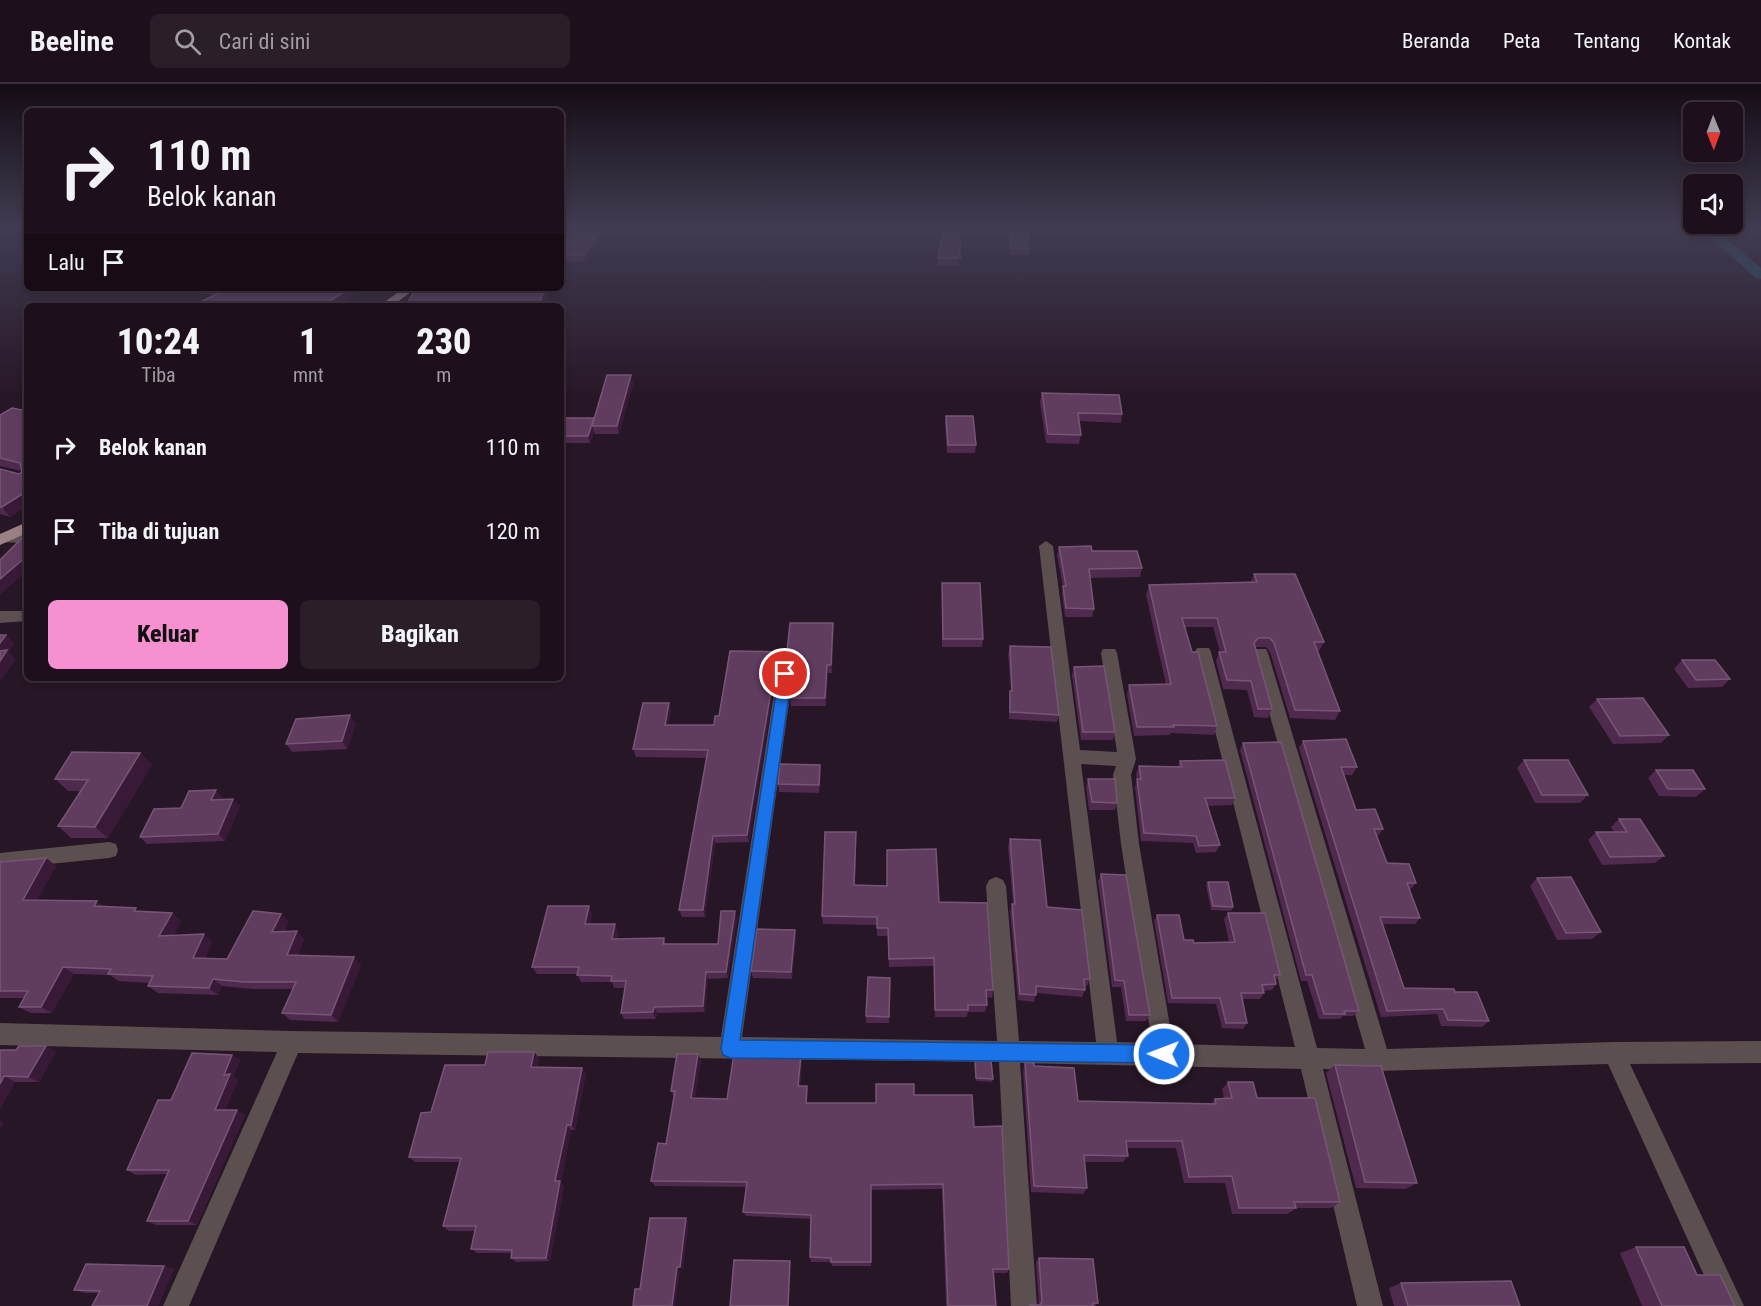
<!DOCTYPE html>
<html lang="id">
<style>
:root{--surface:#1d101c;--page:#2a1e29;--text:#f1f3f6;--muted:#a09da3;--line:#3b303b;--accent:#f690d0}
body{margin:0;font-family:"Roboto Condensed",sans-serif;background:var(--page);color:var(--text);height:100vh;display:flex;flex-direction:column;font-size:22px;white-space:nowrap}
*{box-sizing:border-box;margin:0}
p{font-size:20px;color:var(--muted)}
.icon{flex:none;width:33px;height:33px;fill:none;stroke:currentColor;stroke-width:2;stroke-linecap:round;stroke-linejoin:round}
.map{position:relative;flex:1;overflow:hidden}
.details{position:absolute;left:24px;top:219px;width:540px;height:378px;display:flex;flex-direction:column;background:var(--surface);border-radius:9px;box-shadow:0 3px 9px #0003,0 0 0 2px var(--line)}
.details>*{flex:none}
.top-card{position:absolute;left:24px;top:24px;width:540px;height:183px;border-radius:9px;box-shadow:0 3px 9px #0003,0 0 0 2px var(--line);background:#1d101c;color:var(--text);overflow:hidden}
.needle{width:39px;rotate:179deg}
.buttons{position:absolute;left:1683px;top:18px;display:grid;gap:12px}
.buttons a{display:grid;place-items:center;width:60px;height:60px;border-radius:9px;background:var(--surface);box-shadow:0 3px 9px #0003,0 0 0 2px var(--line);font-size:30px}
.pin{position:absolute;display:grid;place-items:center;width:51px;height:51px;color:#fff;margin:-26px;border:3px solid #fff;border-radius:50%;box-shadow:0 2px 6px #0007}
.me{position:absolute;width:66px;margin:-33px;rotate:271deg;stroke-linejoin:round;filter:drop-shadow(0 0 4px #0008)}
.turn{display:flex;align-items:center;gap:21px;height:126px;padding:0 24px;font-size:27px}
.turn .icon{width:78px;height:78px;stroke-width:2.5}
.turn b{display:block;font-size:42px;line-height:51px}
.then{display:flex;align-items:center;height:57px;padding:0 24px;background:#0003;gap:12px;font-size:22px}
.eta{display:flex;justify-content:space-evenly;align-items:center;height:102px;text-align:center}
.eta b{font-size:36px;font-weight:800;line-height:42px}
.cta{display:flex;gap:12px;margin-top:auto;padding:12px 24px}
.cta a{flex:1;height:69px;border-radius:9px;background:var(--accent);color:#111;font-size:24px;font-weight:800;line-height:69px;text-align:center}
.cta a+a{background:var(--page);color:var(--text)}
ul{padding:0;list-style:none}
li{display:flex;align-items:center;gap:18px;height:84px;padding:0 24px}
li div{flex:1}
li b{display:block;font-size:22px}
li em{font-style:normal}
header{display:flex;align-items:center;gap:36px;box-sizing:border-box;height:84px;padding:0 30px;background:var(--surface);border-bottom:2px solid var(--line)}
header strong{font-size:28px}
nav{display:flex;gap:33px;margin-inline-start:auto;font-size:21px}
.search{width:420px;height:54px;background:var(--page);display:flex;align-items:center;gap:15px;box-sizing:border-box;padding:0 21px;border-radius:9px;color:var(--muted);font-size:22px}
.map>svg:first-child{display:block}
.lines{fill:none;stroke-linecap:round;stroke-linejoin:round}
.canal{fill:#1d5569;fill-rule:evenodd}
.minor{fill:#5c4f50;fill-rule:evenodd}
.primary{fill:#9b8084;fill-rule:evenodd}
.wall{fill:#4f294e}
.shaded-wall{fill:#381937}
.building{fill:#603c5f;stroke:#765675;stroke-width:1.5}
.route{fill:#1a73e8;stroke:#114b97;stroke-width:1.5}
</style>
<header>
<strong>Beeline</strong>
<div class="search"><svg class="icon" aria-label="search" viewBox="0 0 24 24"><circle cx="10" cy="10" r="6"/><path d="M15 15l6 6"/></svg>Cari di sini</div>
<nav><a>Beranda</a><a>Peta</a><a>Tentang</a><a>Kontak</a></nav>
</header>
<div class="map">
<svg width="1761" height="1222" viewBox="0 0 1761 1222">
<rect width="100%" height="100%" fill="#271626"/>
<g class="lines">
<path class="canal" d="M1698,143h15l48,41v11l-5,-1z"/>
<path class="minor" d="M4,449h23v10l-27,-1v-8z
M1046,457l7,5 27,204 37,2 -16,-99 2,-4h12l2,4 19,106 -5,16 8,69 34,200 122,3 -100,-395 2,-4h12l2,4 106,396 48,1 -113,-396 2,-4h12l2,4 119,396 227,-7 147,-1v22l-131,1 114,242h-26l-110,-242 -229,7 -56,-2 60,237h-26l-56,-237 -281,-6 17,243h-26l-12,-244 -701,-9 -109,253h-26l114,-254 -277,-7v-22l292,8 429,6 56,-363 2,-4h12l2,4 -51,363 255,4 -11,-155 3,-6 7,-3 7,3 3,6 13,155 77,1 -57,-496zM1081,680l35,2 -3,9 8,69 31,199 -35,-1z
M0,527h27v10l-27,2z
M109,758l7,2 2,6 -2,6 -7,2 -109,11v-16z"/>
<path class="primary" d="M404,204h12l-24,18h-13z
M27,438v11l-27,12v-11z"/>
</g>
<path class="wall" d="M561,143h63l-2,5h-16l-21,30 -24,-1z
M944,143h28h-12l-1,39h-22l1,-8z
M1009,143h18l2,22 -1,6h-18z
M188,204h176l-28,18h-143l21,-11 -23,-3z
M631,291l2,9 -14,50h-24l-1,-3 -4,12h-29v-25l33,2z
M1042,309l80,21 -1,9 -42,-2 2,14 -2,9 -33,-1 -6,-41z
M27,327v94l-17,12 -10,-3v-45l19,5 2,-3 -21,-5v-51z
M946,332l30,29 -1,8h-28l-2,-29z
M1059,463l33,4 50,17 -2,9 -50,1 4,31 -2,8h-27l-3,-23 1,-7 -6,-32z
M1254,490l70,68 -5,9h-2l23,60 -5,9 -45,-2 -20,-66 -4,-5h-11l17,62 -4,9 -14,-1 -7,-27 -24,-1 -7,-28 3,-9h1l-7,-25h-28l7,25 25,74 -3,9 -43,-2 -1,2 -36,1 -7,-42 2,-9h37l-20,-90 3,-10 102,-3z
M942,499l41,56 -1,8h-40z
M833,539l-1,50h-4l-2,33h-35l-1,-8 3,-27 -2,-3 -14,1 -28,173 -34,1 -10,74h-23l-3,-7 27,-152 -70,-1 -3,-8 38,-38 -3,14h46l5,-9 11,-65 57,1z
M1010,562l49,69 -2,7 -48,-3v-20l1,-8h1l-3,-37z
M1682,576l48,19 -8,8 -34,1 -14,-19z
M1074,583l41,65 -2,8h-32l-9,-65z
M1597,615l72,36 -8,8 -48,1 -24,-37z
M356,640l-9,25 -55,3 -6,-8z
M1303,657l54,26 -5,8h-9l13,35 27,19 -5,7h-2l11,27 29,20 -6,7 10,28 -5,6h-33l22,64 51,4 34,29 -7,6 -41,-1 -4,-12 -56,3 -82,-269z
M1243,659l116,268 -6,5h-10l-3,3h-21l-12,-38h-6l-61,-231z
M140,669l12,12 -44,73h-37l-13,-12 22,-35h-12l-13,-12z
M1524,676l64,35 -8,8h-45l-18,-35z
M1180,677l55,37 -3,7 -24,1 12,39 -4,7 -20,1 -3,-10 -52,-2 -6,-54 2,-7 -1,-6 3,-8 38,1z
M1656,686l49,19 -9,8 -37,-1 -11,-18z
M821,689l-2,20 -40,-1 -1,-8z
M1088,695l29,24 -2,7h-26l-3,-23z
M223,713l-1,3 18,6 -15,35 -78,3 -7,-7 41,-29z
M1619,735l45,37 -9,7 -53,2 -14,-25 8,-8h18l-3,-5z
M1010,755l37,68 43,72 -3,7h-2v4l-3,7 -46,-4 -2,9 -16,-2 -8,-89 3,-7 -5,-57z
M856,757l-1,44 84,17 54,88 -1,8 -6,-1 1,8 -2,7h-17l-1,5h-32l-1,-51 -45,1 -1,-31h-11v-11l-54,-1 -1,-8z
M46,774l10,8 -19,34 60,1 7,6 36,4 32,2 9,8 -8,15 39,6 -7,16 22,1 62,-38 -5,11 20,7 -6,16 63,10 -23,57 -48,-2 -8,-7 11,-24h-41l-30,-3 -4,9 -60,-2 -10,-7 2,-3 -32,-2 -8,-6 -36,-1 -22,39h-21l-12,-6 5,-9h-24v-136z
M1101,790l49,141 -4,6h-20l-5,-34h-9l-14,-106z
M1537,794l64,54 -9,7 -35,1 -27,-54z
M1208,798l25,25 -2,4 -20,-1 -5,-25z
M592,829l-2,11 28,7 -1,8 47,-1 2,6h52l19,-26 -9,60 -20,1 -3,33 -48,1 -1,6h-32l-3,-6 4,-25h-11l-2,-6h-31l-4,-8h-40l-5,-7z
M1228,829l52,62 -5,6 1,3 -4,6 -8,1v2l-4,6h-18l5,24 -4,6 -21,-1 -6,-24 -48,-1 -14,-82 3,-6 27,25 10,3 35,-1 -5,-23z
M795,846l1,7 -4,42 -39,-1 -2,-7z
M890,894l-1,45h-23v-7z
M46,962l10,6 -17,30h-24l-15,27v-59h16z
M534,968l5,6 -2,9 49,6 -11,57h-4l-10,52 3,4 -14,75 -34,1 -5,-4 1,-5h-35l-6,-4 4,-18h-26l-6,-5 16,-64h-44l-6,-5 22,-45 54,-47z
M232,971l8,5 -7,17 5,3 -13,30 20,5 -48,110h-41l-9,-4 20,-47 -31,1 -9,-5 44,-70z
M801,971l1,7 -2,24h7l1,6 -1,11h69l38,-8 60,32 35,142 -2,4h-13l2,33h-50l-4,-117 -71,1v76h-39l-1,-4h-20l-1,-5 1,-38 -65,-3 -3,-4 3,-25 -91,-1 -4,-5 15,-37 8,-47 -3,-6 30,-31 -6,38 32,1z
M975,977l18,18 -1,3 -16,-1z
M1025,978l9,4 44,35 133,3 4,-5 9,-1 -2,-9 6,-7 29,16 83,104 -9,6h-35l-8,6h-56l-7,-31h-41l-8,-35h-49l1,8 -5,6h-39l3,26 -4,6 -52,-2 -8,-122z
M1335,981l82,118 -11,6 -50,-1 -30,-115z
M1636,1163l61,28 38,31h-93l-22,-53z
M1039,1174l59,45 -3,3h-66l1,-1h9l-3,-43z
M164,1182l10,3 -16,37h-66l7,-13h-14l-11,-3z
M1401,1199l119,23h-126l-5,-18z"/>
<path class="shaded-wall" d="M603,143h2l1,5 -21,30 -1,-7z
M350,204h14l-28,18h-14z
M545,204h2l1,5 -5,13h-5z
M631,291l2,9 -14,50 -2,-8z
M594,334l2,7 -4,1 2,5 -4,12 -2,-7z
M27,407v14l-17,12 -8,-10z
M27,472v15l-27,24v-16z
M833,539l1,8 -2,42 -1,-8z
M6,551l8,8 -5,9 7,7 -16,23v-39z
M776,577l1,8 -28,173 -2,-7z
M827,581l1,8 -2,33 -1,-8z
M669,619l2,8 -4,22 -2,-8z
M350,631l6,9 -9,25 -5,-8z
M140,669l12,12 -44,73 -13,-11z
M820,681l1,8 -2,20v-8z
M216,706l7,7 -5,10 -7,-7z
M233,715l7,7 -15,35 -7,-7z
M713,752l2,7 -10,74 -2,-7z
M46,774l10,8 -23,42 -10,-8z
M97,817l10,8 -13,-3z
M589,822l3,7 -4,18 -3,-7z
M735,827l2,7 -9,60 -2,-6z
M172,829l9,8 -13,23 -9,-8z
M281,830l8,7 -9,18 -8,-7z
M615,840l3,7 -3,15 -3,-7z
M795,846l1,7 -4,42 -1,-7z
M297,847l7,8 -9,23 -8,-7z
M204,850l8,8 -10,23 -9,-7z
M354,873l7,8 -23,57 -7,-7z
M63,883l11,7 -22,39 -11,-6z
M706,888l2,7 -3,33 -2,-6z
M213,895l9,7 -4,9 -9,-7z
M654,923l3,6 -1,6 -3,-7z
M46,962l10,6 -17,30 -11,-5z
M534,968l5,6 -3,14 -5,-5z
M698,970l3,6 -7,44 -3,-6z
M232,971l8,5 -7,17 5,3 -15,35 -8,-5 9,-35z
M801,971l1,7 -3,30 -1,-6z
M582,984l4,5 -11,57 -4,-5z
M4,992l11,6 -15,27v-25z
M807,1002l1,6 -1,17 -1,-6z
M237,1026l8,5 -48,110 -9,-4z
M0,1036l4,2 -4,7z
M567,1041l4,5 -10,52 3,4 -14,75 -4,-3 9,-77z
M686,1134l3,4 -6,49 -3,-4z
M790,1177l1,3 -2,42h-1z
M164,1182l10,3 -16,37h-11z
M677,1183l3,4 -5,35h-3z"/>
<path class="building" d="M561,143h42l-19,28 -23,-1z
M944,143h16v31h-22z
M1010,143h17l2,22 -18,-1z
M209,204h141l-28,18h-129l31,-16z
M416,204h129l-7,18h-132z
M607,291h24l-14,51h-25z
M1042,309l77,2 3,19 -44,-1 3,22 -33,-1z
M12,324l15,3v80l-25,16h-2v-38l19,5 3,-2 -2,-9 -20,-5v-43z
M946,332h27l3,29h-28z
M561,334h33l-6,18h-27z
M24,452h3v20l-27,23v-19z
M1091,462l1,5h45l5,17 -53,1 5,40 -28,-1 -3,-22h3l-7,-39z
M1254,490h41l29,68h-10l26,69 -45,-1 -21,-67 -4,-5h-12l-4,5 18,66h-14l-7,-28 -24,-1 -8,-28h7l-9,-34h-35l10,34h6l19,74 -44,-1 1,2h-37l-8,-42 42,-1 -22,-99 108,-3z
M942,499h38l3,56h-40z
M790,539h43l-2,42h-4l-2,33h-35l4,-33 -4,-5 -14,1 -29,174 -34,1 -10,74h-24l29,-160 -75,-1 10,-46h26l-4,22h49l1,-9h4l11,-65 57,1z
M0,551h6l-6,8z
M1010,562l41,1 8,68 -49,-3v-21h2z
M7,566l-7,11v-10z
M1682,576h33l15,19 -34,1z
M1104,582l11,66h-32l-9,-65z
M1643,614l26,37 -49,1 -23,-37z
M350,631l-8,26 -56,3 10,-25z
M1346,655l11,28h-16l15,43 19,-1 8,20h-9l13,34 22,1 7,19h-9l13,35 -40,-1 24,71 50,1 1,3h22l12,29 -41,-1 -5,-11 -56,2 -84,-270z
M1281,658l78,269h-15l1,3h-21l-12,-39h-6l-63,-232z
M72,668l68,1 -45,74 -37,-1 30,-46 -33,-1z
M1225,676l10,38h-30l15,47 -21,1 -3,-10 -52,-3 -7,-54h4l-2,-13 43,1 -2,-6z
M1524,676h44l20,35h-46z
M780,680l40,1 -1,20 -41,-1z
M1656,686h37l12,19h-37z
M1088,695h27l2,24 -25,-1z
M216,706l-5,10 22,-1 -15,35 -78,3 14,-28 27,-1 8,-17z
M1619,735h21l24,37 -54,1 -14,-25h31z
M825,748h31l-2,53 33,1v-36l49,-1 3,53 48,1 6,87h-7l1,15h-19v5h-33l-1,-52 -45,1 -1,-31h-11v-11l-55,-1z
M1010,755l30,1 7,67 35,3 8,69h-6l1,11 -49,-4v9l-16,-1 -8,-90h3z
M46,774l-23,42 74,1 -3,5 42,2 -2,3 38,2 -13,23 45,-2 -11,24 34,1 26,-48 28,3 -9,18 25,-1 -10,24 67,2 -23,58 -49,-2 14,-31h-52l-31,-3 -4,9 -61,-2 5,-10 -45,-2 3,-5 -48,-2 -22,40h-22l9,-16h-28v-129z
M1101,790l25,1 24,140h-21l-5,-34 -9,-1z
M1571,793l30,55 -35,1 -29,-55z
M1208,798h20l5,25 -20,-1z
M548,822h41l-4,18h30l-3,15 52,-1 -1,6h55l3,-33h14l-9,61h-20l-3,34 -49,1 -1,5 -32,1 5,-32h-15l1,-5 -35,-1 2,-8h-47z
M1228,829h37l15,62h-6l2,9 -14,1 2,8h-23l6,30h-21l-6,-25h-48l-15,-83h22l5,25h9l1,3 41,-1z
M757,845l38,1 -4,42 -40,-1z
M868,893l22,1 -1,39 -23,-1z
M19,962h27l-18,31 -24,-1 -4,8v-34h16z
M488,968h46l-3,15 51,1 -11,57h-4l-12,56h5l-14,77h-35l1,-8 -41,-1 5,-23h-33l18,-68 -52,-1 12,-44 10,-1 14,-47h40z
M192,969l40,2 -8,20 6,-1 -15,36h22l-49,111h-41l22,-51h-42l31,-70h13z
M677,970h21l-7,44 36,1 7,-45 67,1 -3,31h9l-1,17h70v-19h38v11h58l2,32 28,-1 7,143h-16l3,37h-48l-5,-122 -72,1v77h-40v-4l-21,-1 1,-42 -68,-3 4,-30 -96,-1 7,-38 8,1 9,-53h-4z
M975,977h16l2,18 -17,-1z
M1025,978l9,1v3l40,2 4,33 138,3 -1,-5 17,-1 -4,-16h25l4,16h58l25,104h-46l2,6h-57l-7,-32 -43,1 -7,-36h-56l2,15 -44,-1 3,33 -53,-2z
M1335,981l46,1 36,117 -52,-1z
M650,1134h36l-6,49h-3l-5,39h-39l2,-17h5z
M1636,1163h48l13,28h23l15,31h-73z
M1039,1174l54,1 5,44h-5v3h-63v-1h10l2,-3z
M734,1176l56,1 -2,45h-58z
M86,1180l78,2 -17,40h-55l8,-15 -26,-1z
M1511,1197l9,25h-112l-7,-23z"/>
<linearGradient id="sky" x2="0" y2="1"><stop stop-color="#150c15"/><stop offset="0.46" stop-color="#413c52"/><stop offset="1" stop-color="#413c52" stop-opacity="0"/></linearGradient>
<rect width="1761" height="314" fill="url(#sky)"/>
<path class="route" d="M785,585l7,5 -52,366 424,5 6,2 3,7 -3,6 -6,3 -434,-5 -7,-3 -2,-6 58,-375z"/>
</svg>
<div class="buttons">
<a><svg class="needle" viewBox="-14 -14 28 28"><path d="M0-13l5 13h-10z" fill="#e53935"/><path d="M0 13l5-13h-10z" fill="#a09da3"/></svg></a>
<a><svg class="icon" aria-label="sound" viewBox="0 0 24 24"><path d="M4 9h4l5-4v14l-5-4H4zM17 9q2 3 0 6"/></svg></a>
</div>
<div class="pin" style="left:785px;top:590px;background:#d93025"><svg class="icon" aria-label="arrive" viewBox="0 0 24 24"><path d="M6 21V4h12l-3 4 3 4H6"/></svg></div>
<svg class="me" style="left:1164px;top:970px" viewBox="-20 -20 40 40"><circle r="17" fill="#1a73e8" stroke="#fff" stroke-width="3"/><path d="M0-11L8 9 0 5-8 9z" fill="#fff"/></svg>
<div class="top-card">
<div class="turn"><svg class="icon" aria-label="right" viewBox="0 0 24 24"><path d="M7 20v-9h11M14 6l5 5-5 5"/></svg><div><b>110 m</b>Belok kanan</div></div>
<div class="then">Lalu<svg class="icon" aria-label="arrive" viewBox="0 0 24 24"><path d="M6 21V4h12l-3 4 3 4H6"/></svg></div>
</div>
<section class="details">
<div class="eta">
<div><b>10:24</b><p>Tiba</p></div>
<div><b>1</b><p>mnt</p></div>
<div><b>230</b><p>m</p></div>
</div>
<ul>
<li><svg class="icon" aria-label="right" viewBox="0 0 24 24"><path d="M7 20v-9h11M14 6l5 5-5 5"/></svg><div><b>Belok kanan</b></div><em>110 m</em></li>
<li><svg class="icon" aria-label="arrive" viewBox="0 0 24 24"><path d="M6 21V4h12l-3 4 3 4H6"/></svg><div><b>Tiba di tujuan</b></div><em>120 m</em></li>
</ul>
<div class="cta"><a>Keluar</a><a>Bagikan</a></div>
</section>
</div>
